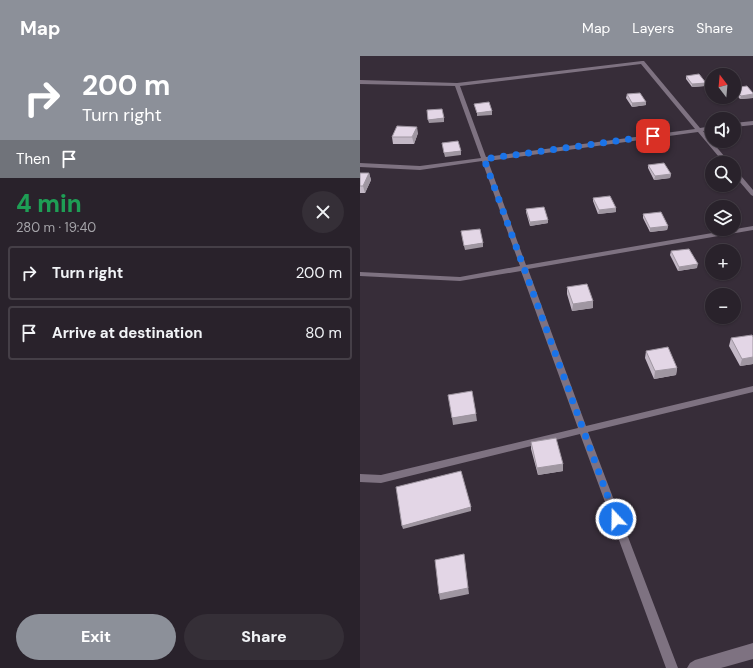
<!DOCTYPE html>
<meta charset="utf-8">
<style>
:root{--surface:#29222b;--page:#352f37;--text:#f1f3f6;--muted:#a5a4a9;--line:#453f47;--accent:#8c9099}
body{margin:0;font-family:"DM Sans",sans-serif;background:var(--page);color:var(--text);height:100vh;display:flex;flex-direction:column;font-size:15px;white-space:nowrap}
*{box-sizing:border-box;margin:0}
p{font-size:13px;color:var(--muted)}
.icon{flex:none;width:22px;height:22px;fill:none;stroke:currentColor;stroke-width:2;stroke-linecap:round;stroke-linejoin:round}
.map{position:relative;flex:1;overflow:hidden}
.panel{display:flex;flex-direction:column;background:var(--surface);width:360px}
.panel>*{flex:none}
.guide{background:#8c9099;color:#fff;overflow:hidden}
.needle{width:26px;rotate:344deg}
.tools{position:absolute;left:345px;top:12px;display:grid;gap:8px}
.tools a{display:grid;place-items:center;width:36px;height:36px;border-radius:50%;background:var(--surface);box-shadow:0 1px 3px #0004,0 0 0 1px var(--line);font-size:20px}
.pin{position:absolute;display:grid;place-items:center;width:34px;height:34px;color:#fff;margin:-17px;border-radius:8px;box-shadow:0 2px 6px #0006}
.me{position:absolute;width:44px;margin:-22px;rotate:339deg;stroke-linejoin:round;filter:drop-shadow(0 0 3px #0008)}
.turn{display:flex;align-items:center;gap:14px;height:84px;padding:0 16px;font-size:18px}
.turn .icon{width:52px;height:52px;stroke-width:2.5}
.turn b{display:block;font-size:28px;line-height:34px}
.then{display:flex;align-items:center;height:38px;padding:0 16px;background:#0003;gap:8px;font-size:15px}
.round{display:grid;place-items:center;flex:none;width:42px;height:42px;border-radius:21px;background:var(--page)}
.summary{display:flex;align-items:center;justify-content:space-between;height:68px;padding:0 16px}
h1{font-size:24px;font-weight:800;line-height:30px;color:#1e9e55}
.primary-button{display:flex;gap:8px;margin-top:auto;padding:8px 16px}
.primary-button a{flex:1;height:46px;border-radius:24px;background:var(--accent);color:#fff;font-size:16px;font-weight:800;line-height:46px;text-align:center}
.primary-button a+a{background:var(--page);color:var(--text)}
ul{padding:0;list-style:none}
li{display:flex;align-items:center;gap:12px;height:54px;margin:0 8px 6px;padding:0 8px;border:2px solid var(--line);border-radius:4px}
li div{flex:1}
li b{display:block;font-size:15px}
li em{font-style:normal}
header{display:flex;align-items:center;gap:24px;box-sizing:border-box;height:56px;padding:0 20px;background:var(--accent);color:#fff}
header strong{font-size:19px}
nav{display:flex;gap:22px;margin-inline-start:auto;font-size:14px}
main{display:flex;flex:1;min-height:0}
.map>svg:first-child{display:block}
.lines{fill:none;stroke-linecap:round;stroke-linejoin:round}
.service{fill:#7e7281;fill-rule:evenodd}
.tertiary{fill:#7e7281;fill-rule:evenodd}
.wall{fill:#c3b8c6}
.shaded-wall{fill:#9f96a1}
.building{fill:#e3d6e6;stroke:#9f96a1}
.route{stroke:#1a73e8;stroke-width:7;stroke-dasharray:0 12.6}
</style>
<header>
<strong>Map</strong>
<nav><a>Map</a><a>Layers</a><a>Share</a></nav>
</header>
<main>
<section class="panel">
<div class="guide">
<div class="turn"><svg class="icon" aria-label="right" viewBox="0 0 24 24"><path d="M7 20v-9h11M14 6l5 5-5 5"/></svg><div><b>200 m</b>Turn right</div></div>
<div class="then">Then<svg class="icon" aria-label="arrive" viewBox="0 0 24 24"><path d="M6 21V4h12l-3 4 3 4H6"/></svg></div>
</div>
<div class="summary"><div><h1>4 min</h1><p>280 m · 19:40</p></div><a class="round"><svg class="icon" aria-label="close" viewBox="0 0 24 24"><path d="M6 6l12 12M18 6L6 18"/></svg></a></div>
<ul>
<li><svg class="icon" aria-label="right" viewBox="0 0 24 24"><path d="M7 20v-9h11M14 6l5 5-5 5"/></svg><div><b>Turn right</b></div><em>200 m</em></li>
<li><svg class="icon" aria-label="arrive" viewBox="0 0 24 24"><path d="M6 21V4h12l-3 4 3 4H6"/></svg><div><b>Arrive at destination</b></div><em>80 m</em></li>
</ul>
<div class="primary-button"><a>Exit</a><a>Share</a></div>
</section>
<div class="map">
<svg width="393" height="612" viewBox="0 0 393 612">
<rect width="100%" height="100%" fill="#372d39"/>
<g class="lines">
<path class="service" d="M282,5h2l56,67 12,-2v4l-9,1 27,32h-6l-26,-31 -210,29 38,104 227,-39v4l-225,39 58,157 167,-40v6l-165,40 90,236h-12l-86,-234 -199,49 -21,-1v-8l21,1 197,-47 -57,-157 -61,10 -100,-5v-4l100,5 60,-11 -38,-105 -62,9 -60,-3v-4l60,3 61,-8 -26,-72 -95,-2v-4l97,3zM281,8l54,65 -209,28 -26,-71z
M393,65v4l-19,2v-4z
M374,113l2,1 17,20v6l-2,-1 -17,-20z"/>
<path class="tertiary" d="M393,587v16l-32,9h-34l3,-5 5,-3z"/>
</g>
<path class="wall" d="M326,20l19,10 -13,1 -6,-8z
M374,32l19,5v5l-13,1 -6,-7z
M267,38l19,11 -14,2 -6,-9z
M58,77l-4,11h-21l-1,-7z
M288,109l23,9 -1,4 -16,2 -6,-12z
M0,117h9l2,7 -6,13h-5z
M233,142l23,10v4l-18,2 -5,-13z
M166,153l22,14 -18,3 -4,-14z
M283,158l25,12 -1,4 -17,2 -7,-14z
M311,195l26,17 -19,3 -8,-16z
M207,231l26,21 -21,3 -5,-17z
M393,281v27l-13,2 -11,-20 2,-8z
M286,295l31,17 -1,7 -22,4 -9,-21z
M171,386l32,22v7l-25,4 -7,-26z"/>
<path class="shaded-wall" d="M346,27l-1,3 -13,1v-3z
M393,38v4l-13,1 1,-3z
M286,46v3l-14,2v-4z
M132,55v4l-15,1v-3z
M84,62v4l-15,1 -1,-3z
M57,71l1,6 -4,11 -2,-7z
M101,95v4l-16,2 -1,-4z
M9,117l2,7 -6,13 -2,-7z
M311,118l-1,4 -16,2 1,-4z
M256,152v4l-18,2 1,-4z
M188,164v3l-18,3v-4z
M308,170l-1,4 -17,2v-4z
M123,187v4l-18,3 -1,-4z
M338,208l-1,4 -19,3 1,-4z
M233,245v7l-21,3 1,-7z
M393,301v7l-13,2 2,-7z
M317,312l-1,7 -22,4 1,-8z
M116,358l1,7 -24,4 -1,-7z
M203,408v7l-25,4 -1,-7z
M111,451v4l-68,18 -1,-3z
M104,498l5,40 -29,6 -1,-6z"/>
<path class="building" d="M339,18l7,9 -14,1 -6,-8z
M387,30l6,7v1l-12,2 -7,-8z
M280,37l6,9 -14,1 -5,-9z
M129,46l3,9 -15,2 -3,-9z
M82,53l2,9 -16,2 -1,-10z
M37,70l20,1 -5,10h-20z
M98,85l3,10 -17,2 -2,-10z
M304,107l7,11 -16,2 -7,-11z
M0,117h9l-6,13h-3z
M250,140l6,12 -17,2 -6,-12z
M184,151l4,13 -18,2 -4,-13z
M301,156l7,14 -18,2 -7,-14z
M120,173l3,14 -19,3 -3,-15z
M329,193l9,15 -19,3 -8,-16z
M227,228l6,17 -20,3 -6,-17z
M392,279l1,2v20l-11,2 -11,-21z
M308,291l9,21 -22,3 -9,-20z
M112,335l4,23 -24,4 -4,-23z
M196,382l7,26 -26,4 -6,-26z
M101,415l10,36 -69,19 -6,-39z
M104,498l4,34 -29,6 -4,-34z"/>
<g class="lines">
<path class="route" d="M256,463l-132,-360 169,-23"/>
</g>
</svg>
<div class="tools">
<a><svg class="needle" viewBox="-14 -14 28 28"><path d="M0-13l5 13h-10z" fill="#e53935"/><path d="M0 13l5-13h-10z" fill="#a5a4a9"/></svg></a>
<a><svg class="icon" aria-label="sound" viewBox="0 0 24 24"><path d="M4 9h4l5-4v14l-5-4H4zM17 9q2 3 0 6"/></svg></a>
<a><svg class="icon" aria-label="search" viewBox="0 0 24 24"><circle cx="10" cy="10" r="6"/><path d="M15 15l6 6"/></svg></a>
<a><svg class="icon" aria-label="layers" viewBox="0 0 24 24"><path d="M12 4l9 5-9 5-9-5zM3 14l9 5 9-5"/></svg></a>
<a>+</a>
<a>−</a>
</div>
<div class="pin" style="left:293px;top:80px;background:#d93025"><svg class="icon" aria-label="arrive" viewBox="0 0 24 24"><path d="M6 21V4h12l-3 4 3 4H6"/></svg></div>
<svg class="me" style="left:256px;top:463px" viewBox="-20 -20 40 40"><circle r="17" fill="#1a73e8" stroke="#fff" stroke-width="3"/><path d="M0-11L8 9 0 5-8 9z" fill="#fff"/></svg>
</div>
</main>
